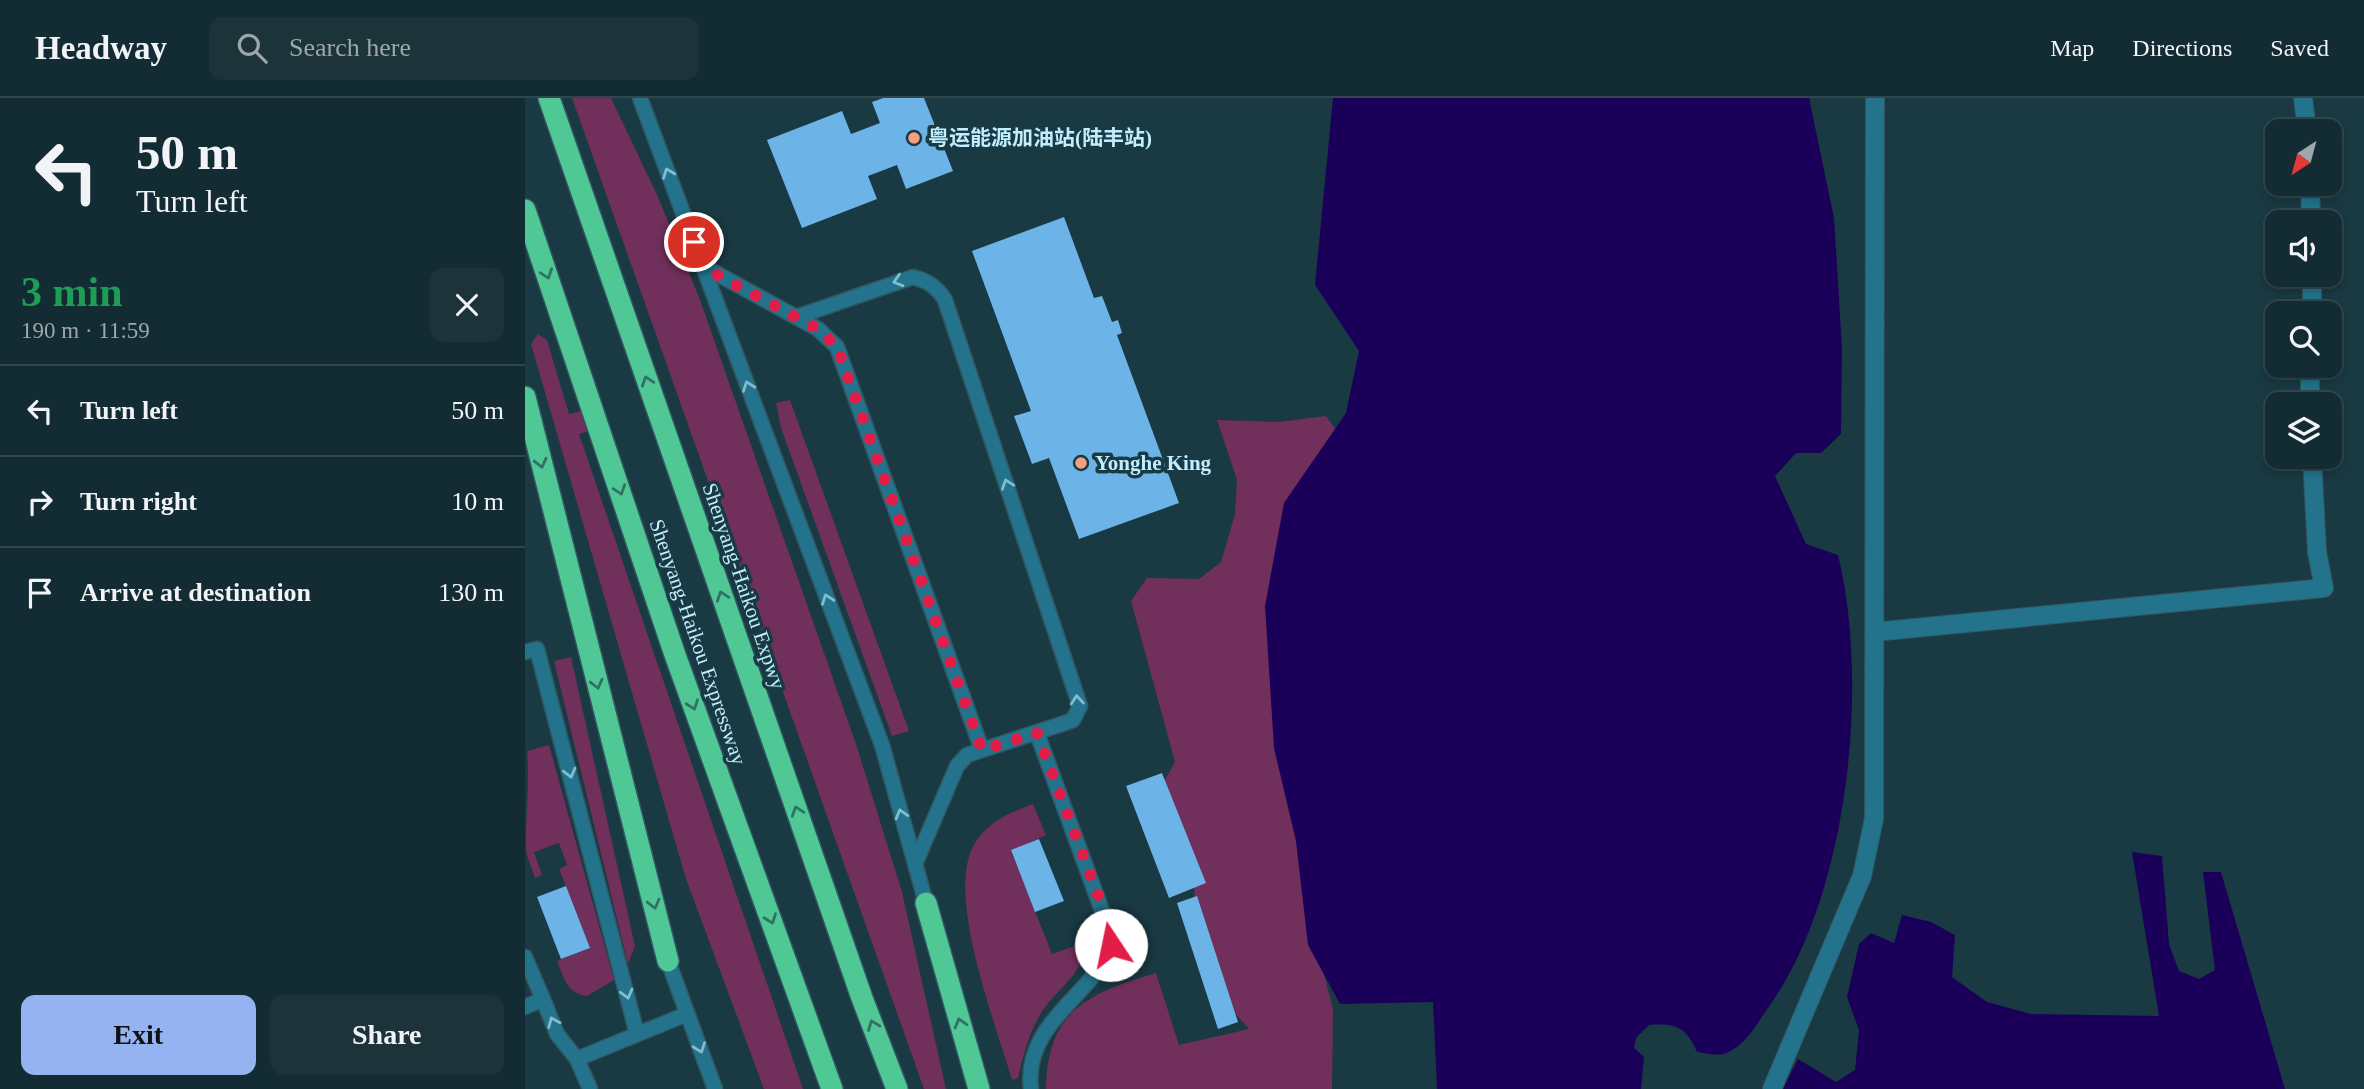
<!DOCTYPE html>
<meta charset="utf-8">
<style>
:root{--surface:#132b32;--page:#1c333a;--text:#f1f3f6;--muted:#9da7ac;--line:#32474d;--accent:#95b2f1}
body{margin:0;font-family:"Times New Roman","Noto Sans SC",serif;background:var(--page);color:var(--text);height:100vh;display:flex;flex-direction:column;font-size:26px;white-space:nowrap}
*{box-sizing:border-box;margin:0}
p{font-size:23px;color:var(--muted)}
.icon{flex:none;width:38px;height:38px;fill:none;stroke:currentColor;stroke-width:2;stroke-linecap:round;stroke-linejoin:round}
.map{position:relative;flex:1;overflow:hidden}
.panel{display:flex;flex-direction:column;background:var(--surface);width:525px}
.panel>*{flex:none}
.top-card{background:#132b32;color:var(--text);overflow:hidden}
.needle{width:46px;rotate:216deg}
.buttons{position:absolute;left:1740px;top:21px;display:grid;gap:14px}
.buttons a{display:grid;place-items:center;width:77px;height:77px;border-radius:14px;background:var(--surface);box-shadow:0 4px 10px #0003,0 0 0 2px var(--line);font-size:35px}
.pin{position:absolute;display:grid;place-items:center;width:60px;height:60px;color:#fff;margin:-30px;border:4px solid #fff;border-radius:50%;box-shadow:0 2px 7px #0007}
.me{position:absolute;width:77px;margin:-38px;rotate:349deg;stroke-linejoin:round;filter:drop-shadow(0 0 5px #0008)}
.turn{display:flex;align-items:center;gap:24px;height:147px;padding:0 21px;font-size:32px}
.turn .icon{width:91px;height:91px;stroke-width:2.5}
.turn b{display:block;font-size:49px;line-height:60px}
.round{display:grid;place-items:center;flex:none;width:74px;height:74px;border-radius:14px;background:var(--page)}
.overview{display:flex;align-items:center;justify-content:space-between;height:119px;padding:0 21px}
h1{font-size:42px;font-weight:700;line-height:52px;color:#1e9e55}
.button{display:flex;gap:14px;margin-top:auto;padding:14px 21px}
.button a{flex:1;height:80px;border-radius:14px;background:var(--accent);color:#111;font-size:28px;font-weight:700;line-height:80px;text-align:center}
.button a+a{background:var(--page);color:var(--text)}
ul{padding:0;list-style:none}
li{display:flex;align-items:center;gap:21px;height:91px;padding:0 21px;border-top:2px solid var(--line)}
li div{flex:1}
li b{display:block;font-size:26px}
li em{font-style:normal}
header{display:flex;align-items:center;gap:42px;box-sizing:border-box;height:98px;padding:0 35px;background:var(--surface);border-bottom:2px solid var(--line)}
header strong{font-size:33px}
nav{display:flex;gap:38px;margin-inline-start:auto;font-size:24px}
.search{width:490px;height:63px;background:var(--page);display:flex;align-items:center;gap:18px;box-sizing:border-box;padding:0 24px;border-radius:14px;color:var(--muted);font-size:26px}
main{display:flex;flex:1;min-height:0}
.map>svg:first-child{display:block}
.green{fill:#712f5b}
.water{fill:#1a0059}
.building{fill:#6cb3e8}
.lines{fill:none;stroke-linecap:round;stroke-linejoin:round}
.lane-casing{stroke:#325661;stroke-width:17}
.street-casing{stroke:#325661;stroke-width:20}
.highway-casing{stroke:#325661;stroke-width:24}
.lane{stroke:#22738b;stroke-width:14}
.street{stroke:#22738b;stroke-width:18}
.highway{stroke:#50c896;stroke-width:21}
.oneway{stroke:#81bdd1}
.oneway2{stroke:#2f7264}
.route{stroke:#e11d48;stroke-width:12;stroke-dasharray:0 21.6}
.poi-dot{fill:#f2a080;stroke:#193943;stroke-width:2.5}
.labels{text-anchor:middle;stroke-width:7;stroke-linejoin:round;paint-order:stroke}
.poi-label{font-size:21px;font-weight:bold;fill:#c0eeff;stroke:#193943;text-anchor:start}
.street-label{font-size:21px;fill:#c0eeff;stroke:#193943}
</style>
<header>
<strong>Headway</strong>
<div class="search"><svg class="icon" aria-label="search" viewBox="0 0 24 24"><circle cx="10" cy="10" r="6"/><path d="M15 15l6 6"/></svg>Search here</div>
<nav><a>Map</a><a>Directions</a><a>Saved</a></nav>
</header>
<main>
<section class="panel">
<div class="top-card">
<div class="turn"><svg class="icon" aria-label="left" viewBox="0 0 24 24"><path d="M17 20v-9H6M10 6l-5 5 5 5"/></svg><div><b>50 m</b>Turn left</div></div>
</div>
<div class="overview"><div><h1>3 min</h1><p>190 m · 11:59</p></div><a class="round"><svg class="icon" aria-label="close" viewBox="0 0 24 24"><path d="M6 6l12 12M18 6L6 18"/></svg></a></div>
<ul>
<li><svg class="icon" aria-label="left" viewBox="0 0 24 24"><path d="M17 20v-9H6M10 6l-5 5 5 5"/></svg><div><b>Turn left</b></div><em>50 m</em></li>
<li><svg class="icon" aria-label="right" viewBox="0 0 24 24"><path d="M7 20v-9h11M14 6l5 5-5 5"/></svg><div><b>Turn right</b></div><em>10 m</em></li>
<li><svg class="icon" aria-label="arrive" viewBox="0 0 24 24"><path d="M6 21V4h12l-3 4 3 4H6"/></svg><div><b>Arrive at destination</b></div><em>130 m</em></li>
</ul>
<div class="button"><a>Exit</a><a>Share</a></div>
</section>
<div class="map">
<svg width="1839" height="991" viewBox="0 0 1839 991">
<rect width="100%" height="100%" fill="#193943"/>
<path class="green" d="M47,0h39l47,99 41,100 158,450 45,145 44,197h-22z
M13,236l9,6 22,74 12,-3 7,20 -9,3 224,655h-39l-78,-210 -155,-535z
M265,302l119,331 -17,5 -111,-308 -5,-25z
M801,318l27,38 -37,490 17,65 -1,80h-286c1,-79 43,-96 110,-116l23,72 70,-16 -24,-27 -30,-94 -1,-37 -35,-80 16,-29 -44,-161 16,-23 52,1 22,-17 14,-48 2,-34 -20,-60 62,2z
M46,559l64,289 -7,18 -74,-303z
M24,647l65,235 -27,16c-20,-2 -23,-18 -30,-35l33,-13 -31,-79 8,-4 -8,-22 -25,9 8,23 -7,3c-3,-9 -7,-18 -9,-27 -1,-32 4,-68 1,-100z
M508,706l13,31 -35,16 41,103 34,-12c-1,29 -24,43 -40,64 -16,21 -22,48 -28,72l-6,2c-16,-55 -63,-176 -41,-229 12,-27 37,-38 62,-47z"/>
<path class="water" d="M808,0h476l25,120 8,129 -1,87 -20,19h-25l-21,23 31,68 32,11c32,130 10,340 -68,450 -12,17 -26,44 -47,49 -7,2 -19,-1 -26,-2 -11,-25 -21,-29 -48,-27l-13,13 -2,10 10,9 -3,32h-204l-4,-87 -93,2 -32,-59 -12,-104 -22,-93 -9,-142 19,-103 62,-90 13,-62 -44,-66z
M1607,754l30,4 7,88 10,27 20,8 16,-9 -12,-98h18l64,217h-502l15,-30 38,23 19,-12 4,-40 -12,-33 12,-53 12,-11 23,10 8,-28 29,7 24,13 -3,42 35,25 44,12 128,2z"/>
<path class="building" d="M358,0h41l29,73 -47,18 -9,-24 -29,11 9,23 -75,29 -35,-88 75,-29 9,23 29,-11 -8,-21z
M539,119l30,81 8,-2 10,26 6,-2 4,13 -5,2 62,168 -100,36 -30,-81 -17,6 -18,-48 17,-5 -59,-160z
M637,675l44,110 -37,15 -43,-112z
M514,741l25,62 -29,11 -24,-62z
M41,788l24,62 -29,11 -24,-62z
M672,798l41,126 -20,7 -41,-126z"/>
<g class="lines">
<defs>
<path id="lane" d="M115,0l242,647 44,158
M178,168l115,63 19,18 145,403 -15,5 -10,11 -42,98
M271,219l117,-40c15,4 24,10 32,23l135,406 -7,14 -8,3 -83,27
M0,554l12,-3 100,385
M0,859l18,42
M143,863l47,128
M0,909l18,-8 14,35 20,25
M65,991l-13,-30 110,-45
M506,991c-9,-71 74,-99 81,-151l-75,-205"/>
<path id="street" d="M1778,0l4,33
M1785,86l1,38
M1787,215v-38
M1785,306v-38
M1349,534l450,-44 -7,-36 -5,-95
M1247,991l90,-213 12,-57 1,-721"/>
<path id="highway" d="M24,0l313,900 35,91
M0,112l149,442 158,437
M0,299l143,564
M401,805l53,186"/>
</defs>
<use href="#lane" class="lane-casing"/>
<use href="#street" class="street-casing"/>
<use href="#highway" class="highway-casing"/>
<use href="#lane" class="lane"/>
<use href="#street" class="street"/>
<use href="#highway" class="highway"/>
</g>
<defs><path id="oneway-chevron" d="M-2-3.5L2.5 0L-2 3.5" fill="none" stroke-width="1.6" stroke-linecap="round" stroke-linejoin="round" transform="scale(1.75)"/></defs>
<g class="oneway">
<use href="#oneway-chevron" transform="translate(143 75) rotate(-111)"/>
<use href="#oneway-chevron" transform="translate(373 183) rotate(163)"/>
<use href="#oneway-chevron" transform="translate(223 288) rotate(-110)"/>
<use href="#oneway-chevron" transform="translate(482 386) rotate(-109)"/>
<use href="#oneway-chevron" transform="translate(302 501) rotate(-110)"/>
<use href="#oneway-chevron" transform="translate(552 602) rotate(-95)"/>
<use href="#oneway-chevron" transform="translate(45 675) rotate(75)"/>
<use href="#oneway-chevron" transform="translate(376 716) rotate(-106)"/>
<use href="#oneway-chevron" transform="translate(102 896) rotate(75)"/>
<use href="#oneway-chevron" transform="translate(28 924) rotate(-113)"/>
<use href="#oneway-chevron" transform="translate(175 950) rotate(70)"/>
</g>
<g class="oneway2">
<use href="#oneway-chevron" transform="translate(22 176) rotate(71)"/>
<use href="#oneway-chevron" transform="translate(122 283) rotate(-109)"/>
<use href="#oneway-chevron" transform="translate(16 365) rotate(76)"/>
<use href="#oneway-chevron" transform="translate(95 392) rotate(71)"/>
<use href="#oneway-chevron" transform="translate(197 498) rotate(-109)"/>
<use href="#oneway-chevron" transform="translate(72 586) rotate(76)"/>
<use href="#oneway-chevron" transform="translate(168 607) rotate(70)"/>
<use href="#oneway-chevron" transform="translate(272 713) rotate(-109)"/>
<use href="#oneway-chevron" transform="translate(129 806) rotate(76)"/>
<use href="#oneway-chevron" transform="translate(246 821) rotate(70)"/>
<use href="#oneway-chevron" transform="translate(435 925) rotate(-106)"/>
<use href="#oneway-chevron" transform="translate(348 927) rotate(-111)"/>
</g>
<g class="lines">
<path class="route" d="M169,144l9,25 115,62 19,18 145,403 55,-17 73,194 1,18"/>
</g>
<g class="poi-dot">
<circle cx="389" cy="40" r="7"/>
<circle cx="556" cy="365" r="7"/>
</g>
<g class="labels">
<g class="poi-label">
<text x="403" y="47">粤运能源加油站(陆丰站)</text>
<text x="570" y="372">Yonghe King</text>
</g>
<g class="street-label">
<text transform="translate(219 488) rotate(71)" y="7">Shenyang-Haikou Expwy</text>
<text transform="translate(173 544) rotate(71)" y="7">Shenyang-Haikou Expressway</text>
</g>
</g>
</svg>
<div class="buttons">
<a><svg class="needle" viewBox="-14 -14 28 28"><path d="M0-13l5 13h-10z" fill="#e53935"/><path d="M0 13l5-13h-10z" fill="#9da7ac"/></svg></a>
<a><svg class="icon" aria-label="sound" viewBox="0 0 24 24"><path d="M4 9h4l5-4v14l-5-4H4zM17 9q2 3 0 6"/></svg></a>
<a><svg class="icon" aria-label="search" viewBox="0 0 24 24"><circle cx="10" cy="10" r="6"/><path d="M15 15l6 6"/></svg></a>
<a><svg class="icon" aria-label="layers" viewBox="0 0 24 24"><path d="M12 4l9 5-9 5-9-5zM3 14l9 5 9-5"/></svg></a>
</div>
<div class="pin" style="left:169px;top:144px;background:#d93025"><svg class="icon" aria-label="arrive" viewBox="0 0 24 24"><path d="M6 21V4h12l-3 4 3 4H6"/></svg></div>
<svg class="me" style="left:586px;top:847px" viewBox="-20 -20 40 40"><circle r="19" fill="#fff"/><path d="M0-13L10 11 0 6-10 11z" fill="#e11d48"/></svg>
</div>
</main>
